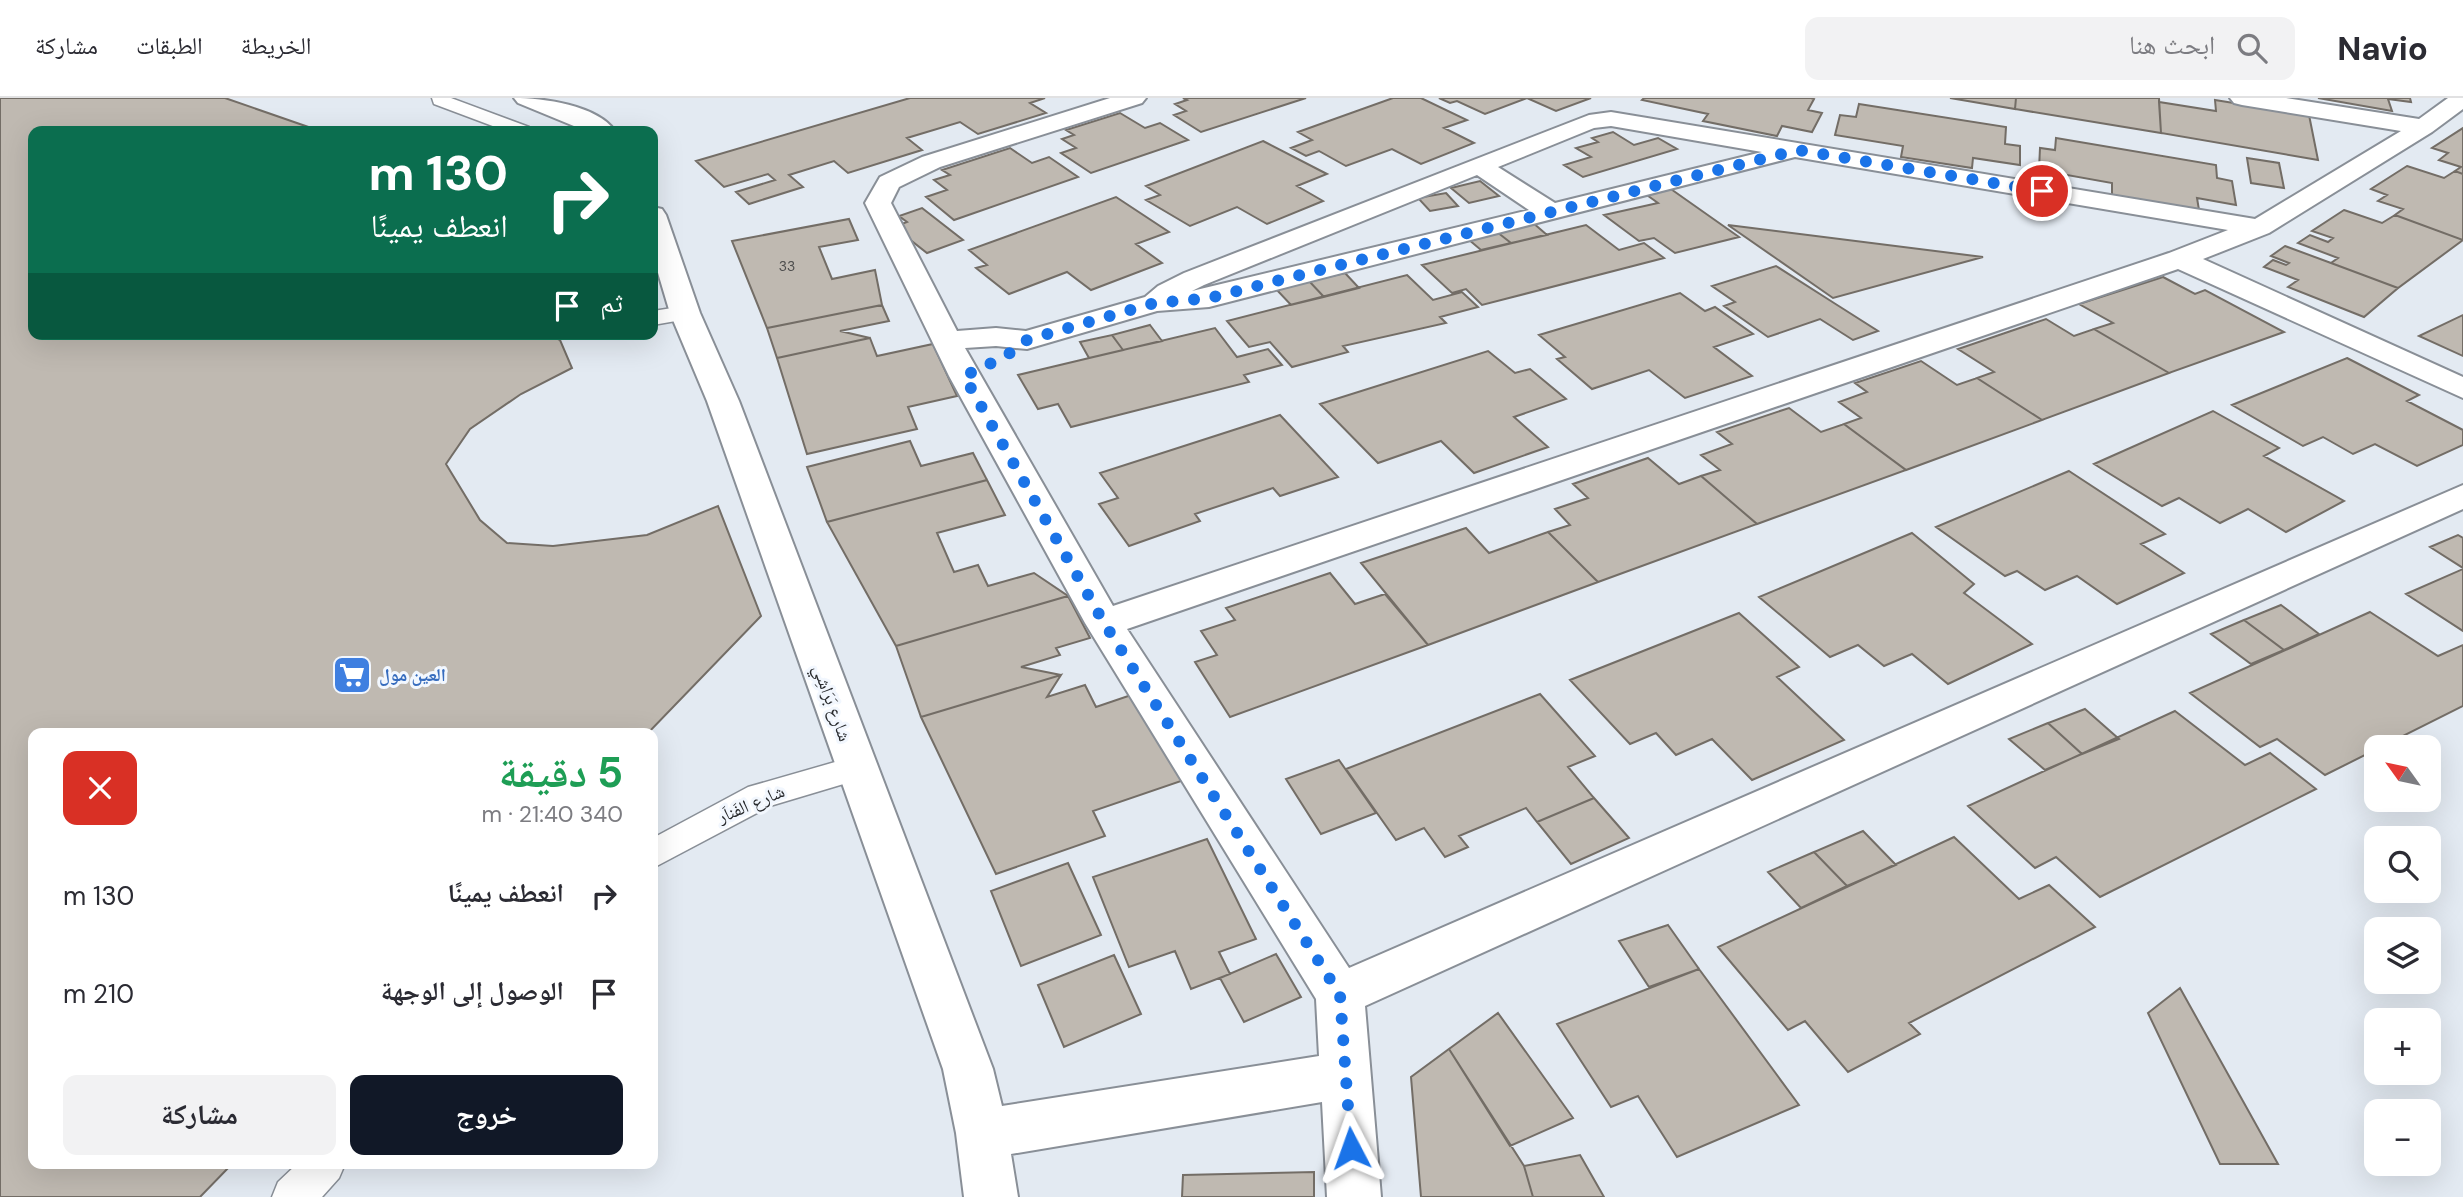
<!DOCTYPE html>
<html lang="ar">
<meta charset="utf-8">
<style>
:root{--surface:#fff;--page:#f2f2f3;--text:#2b2b33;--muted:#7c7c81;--line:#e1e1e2;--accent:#111827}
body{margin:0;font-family:"DM Sans","Noto Naskh Arabic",sans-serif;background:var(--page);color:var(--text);direction:rtl;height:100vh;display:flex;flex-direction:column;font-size:26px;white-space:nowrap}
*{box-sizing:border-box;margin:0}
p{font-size:23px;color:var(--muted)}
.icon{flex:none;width:38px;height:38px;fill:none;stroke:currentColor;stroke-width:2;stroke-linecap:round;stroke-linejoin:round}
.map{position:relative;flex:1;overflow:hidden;direction:ltr}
.details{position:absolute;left:28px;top:630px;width:630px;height:441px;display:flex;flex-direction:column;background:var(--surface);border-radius:14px;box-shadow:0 7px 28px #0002;direction:rtl}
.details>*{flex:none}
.hud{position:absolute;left:28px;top:28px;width:630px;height:214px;border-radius:14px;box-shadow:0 7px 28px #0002;direction:rtl;background:#0b6e4f;color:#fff;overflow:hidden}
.needle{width:46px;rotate:303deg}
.controls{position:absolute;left:2364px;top:637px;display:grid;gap:14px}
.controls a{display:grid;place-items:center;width:77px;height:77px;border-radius:14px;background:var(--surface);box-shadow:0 7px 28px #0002;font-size:35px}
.pin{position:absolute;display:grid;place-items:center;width:60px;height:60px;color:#fff;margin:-30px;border:4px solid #fff;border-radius:50%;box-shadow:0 2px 7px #0007}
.me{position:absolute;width:77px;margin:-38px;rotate:356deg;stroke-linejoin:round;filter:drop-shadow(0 0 5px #0008)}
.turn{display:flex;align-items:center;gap:24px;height:147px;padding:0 35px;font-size:32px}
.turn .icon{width:91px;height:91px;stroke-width:2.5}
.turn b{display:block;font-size:49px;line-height:60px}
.then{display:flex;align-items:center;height:66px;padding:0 35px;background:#0003;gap:14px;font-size:26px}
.round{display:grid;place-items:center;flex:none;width:74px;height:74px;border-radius:14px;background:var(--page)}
.headline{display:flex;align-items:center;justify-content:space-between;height:119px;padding:0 35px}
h1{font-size:42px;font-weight:700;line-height:52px;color:#1e9e55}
.primary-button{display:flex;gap:14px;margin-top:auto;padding:14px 35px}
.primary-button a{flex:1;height:80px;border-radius:14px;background:var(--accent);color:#fff;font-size:28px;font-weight:700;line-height:80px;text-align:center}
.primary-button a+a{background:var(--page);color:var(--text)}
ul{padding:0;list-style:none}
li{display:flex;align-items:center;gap:21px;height:98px;padding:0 35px}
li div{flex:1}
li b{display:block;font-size:26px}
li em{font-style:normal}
header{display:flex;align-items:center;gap:42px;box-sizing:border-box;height:98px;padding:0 35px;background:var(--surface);border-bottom:2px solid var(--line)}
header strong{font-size:33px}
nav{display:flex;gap:38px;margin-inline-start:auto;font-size:24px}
.search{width:490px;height:63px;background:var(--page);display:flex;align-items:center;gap:18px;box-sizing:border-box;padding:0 24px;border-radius:14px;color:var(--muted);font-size:26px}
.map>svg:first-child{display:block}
.building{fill:#bfb9b1;stroke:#736d66;stroke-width:2}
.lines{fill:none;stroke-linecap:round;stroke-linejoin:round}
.service-casing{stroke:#898f97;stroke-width:3}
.minor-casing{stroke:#898f97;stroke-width:4}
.service{fill:#fff;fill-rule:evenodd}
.minor{fill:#fff;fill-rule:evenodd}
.route{stroke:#1a73e8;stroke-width:12;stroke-dasharray:0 21.6}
.labels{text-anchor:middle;stroke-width:6;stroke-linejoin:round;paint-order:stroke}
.number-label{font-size:14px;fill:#4e4e4e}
.shop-label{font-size:18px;font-weight:bold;fill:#366cbe;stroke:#f2f7fe;text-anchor:start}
.street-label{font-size:18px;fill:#282a2d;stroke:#f2f7fe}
</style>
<header>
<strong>Navio</strong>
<div class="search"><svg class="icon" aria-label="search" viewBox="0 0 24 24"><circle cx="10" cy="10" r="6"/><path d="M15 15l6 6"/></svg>ابحث هنا</div>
<nav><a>الخريطة</a><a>الطبقات</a><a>مشاركة</a></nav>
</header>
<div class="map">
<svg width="2463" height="1099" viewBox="0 0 2463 1099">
<rect width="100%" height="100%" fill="#e3eaf2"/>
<path class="building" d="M0,0h225l95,33h-287v203h515l12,6 12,28 -51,26 -51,35 -24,35 34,56 27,23 46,3 94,-11 71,-29 43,110 -113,117h-615v431h199l-32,33h-200z
M910,0h135l-15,5 16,10 -68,21 -18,-12 -53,16 15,12 -74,23 -14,-12 -45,14 14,12 -54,17 -13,-12 39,-12 -7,-6 -44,13 -28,-26z
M1183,0h123l-105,34 -27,-17 12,-4 -11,-7 12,-4z
M1393,0h28l46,22 -23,8 30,15 -53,21 -29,-15 -46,17 -27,-15 -13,5 -15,-8 21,-8 -14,-8z
M1439,0h152l-35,13 -29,-13 -42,16 -28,-13 -7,2z
M1644,0h167l3,1 -6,11 14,3 -10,19 -30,-6 -5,10 -74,-15 5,-7 -66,-14z
M1950,0h66l-1,11z
M2016,0h143l2,35 -146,-24z
M2318,0h92l1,4 -23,-3 4,12z
M2215,2l94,15 9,45 -157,-27 -2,-31 57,9z
M1859,6l147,23 -1,17 15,2v19l-47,-7 -1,10 -71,-11 2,-11 -68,-11 5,-20 16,2z
M1120,15l25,15 15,-5 28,17 -97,33 -30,-20 15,-5 -14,-9 12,-4 -8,-5z
M2463,30v46l-8,-3 6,-4 -22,-7 9,-7 -16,-5z
M1613,34l21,13 24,-7 19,11 -94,28 -19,-12 27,-8 -15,-9 22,-6 -6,-4z
M2056,40l160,27 1,13 15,3 4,24 -39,-7 2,12 -87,-15v-12l-73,-13 1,-22 15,2z
M1263,43l64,33 -30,12 26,15 -56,23 -30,-17 -47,19 -44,-26 14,-5 -14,-9z
M1010,50l22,15 17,-6 29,20 -124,43 -28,-23 21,-7 -13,-10 16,-5 -8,-5z
M2247,60l32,5 5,25 -33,-5z
M2407,68l37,12 11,-7 8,3v66l-68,-25 8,-6 -25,-8 9,-6 -16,-6z
M1480,83l19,15 -30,7 -18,-15z
M1668,89l71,50 -64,16 -21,-15 -15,3 -35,-26 54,-12 -14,-10z
M1446,95l12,13 -28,5 -12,-13z
M1116,99l53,35 -33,12 26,19 -71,27 -24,-18 -58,22 -33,-26 11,-3 -18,-15z
M922,110l41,32 -36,13 -33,-26 13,-5 -8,-6z
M2344,112l38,13 13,-8 68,25 -65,48 -67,-25 7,-5 -40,-15 12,-8 18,7 5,-4 -21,-7z
M849,121l9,21 -39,7 13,32 43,-9 7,35 -115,23 -35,-87z
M1532,124l15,13 -36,8 -14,-11z
M1586,127l33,25 25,-7 20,15 -182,47 -16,-16 -14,4 -30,-28z
M1728,127l255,32 -150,41z
M1497,134l14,11 -30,7 -13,-11z
M2285,148l46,17 67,25 -34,29 -76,-30 10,-7 -34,-13 9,-7 13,5 3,-2 -18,-7z
M1776,168l58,37 44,28 -25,9 -33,-21 -52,18 -44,-31 11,-4 -23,-16z
M1345,175l14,15 -35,9 -15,-16z
M1407,177l26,25 29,-8 16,15 -38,10 6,6 -103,23 5,6 -56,15 -22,-25 -21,5 -22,-26z
M2163,179l32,17 10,-4 79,42 -115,41 -75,-44 19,-6 -34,-19z
M1309,183l15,16 -33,8 -15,-16z
M1680,195l25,18 10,-4 38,27 -39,13 38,29 -67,22 -36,-28 -57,19 -35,-30 8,-2 -26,-22z
M882,207l7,16 -49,10 30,7 -93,20 -10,-30z
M2463,217v41l-44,-20z
M2046,221l28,17 20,-7 75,44 -127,47 -65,-42 17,-6 -36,-23z
M1150,227l12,16 -39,9 -11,-15z
M1215,230l22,29 31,-8 14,16 -38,10 5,7 -178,45 -13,-23 -20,5 -20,-34z
M1112,237l11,15 -34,8 -9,-16z
M870,240l7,18 56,-12 24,52 -49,11 9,22 -110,25 -30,-96z
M1488,253l27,22 15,-4 36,30 -52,18 34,30 -74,26 -33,-32 -63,22 -58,-59z
M2347,260l72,37 -12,6 56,29v15l-46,21 -42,-22 -22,10 -30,-17 -20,9 -71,-41z
M1921,263l36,24 20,-7 65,42 -136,50 -62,-46 17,-6 -22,-16 28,-10 -12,-9z
M1789,310l32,24 23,-8 62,46 -149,54 -56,-48 19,-6 -19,-15 31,-11 -15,-12z
M2213,313l66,37 -15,8 80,45 -58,31 -38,-23 -28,14 -41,-25 -17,8 -68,-42z
M1280,317l58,62 -58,19 -7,-8 -78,26 5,7 -71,25 -30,-42 19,-6 -18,-25z
M910,343l11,25 52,-13 14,27 -160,42 -20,-55z
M1648,360l31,26 22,-8 56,48 -159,58 -50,-50 22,-7 -15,-16 33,-11 -15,-14z
M2069,373l96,63 -24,10 43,29 -67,31 -40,-28 -32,14 -28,-19 -12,5 -69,-49z
M987,382l18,35 -68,18 17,39 24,-7 10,21 46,-13 34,23 -172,50 -69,-124z
M1466,430l23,25 59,-21 50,50 -170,63 -67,-82z
M1912,435l62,51 -10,9 68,51 -84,40 -36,-30 -28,12 -26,-21 -28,12 -71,-60z
M2458,437l5,3v30l-33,-21z
M2463,471v62l-57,-37z
M1330,475l25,31 30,-10 43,51 -198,72 -35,-55 22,-7 -16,-24 34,-11 -9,-12z
M1068,498l22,42 -34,10 4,7 -39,12 40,8 -140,42 -25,-71z
M2281,507l38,29 -35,16 -40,-30z
M2370,514l68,44 25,-11v61l-138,69 -48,-36 -17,8 -70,-54z
M1739,515l60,54 -22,10 67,63 -92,40 -40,-41 -36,16 -20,-22 -26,11 -60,-64z
M2244,522l40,30 -33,14 -40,-30z
M1061,577l-14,22 38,-12 11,22 44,-15 47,87 -94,32 12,25 -109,38 -75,-157z
M1540,596l55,62 -27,11 26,31 -57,24 -11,-14 -67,28 9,11 -23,10 -21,-29 -28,12 -50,-71z
M2085,611l34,30 -37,15 -34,-31z
M2175,613l70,54 25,-12 46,36 -216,108 -44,-40 -21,11 -67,-62z
M2048,625l34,31 -37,16 -36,-31z
M1339,662l37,53 -55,21 -35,-55z
M1594,700l35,40 -58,26 -34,-42z
M1863,733l33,34 -49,21 -33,-34z
M1954,739l65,62 30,-14 46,42 -186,96 11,11 -72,38 -43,-51 -17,9 -70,-83z
M1207,741l49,100 -37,13 11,22 -39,15 -16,-38 -46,16 -36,-90z
M1814,754l33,34 -46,22 -33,-36z
M1068,765l33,72 -80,31 -30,-75z
M1668,827l31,44 -50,18 -30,-46z
M1276,856l25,43 -57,25 -24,-44z
M1114,857l27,59 -77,33 -26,-62z
M1699,871l100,136 -122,52 -39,-61 -27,11 -54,-83z
M2180,890l98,176h-58l-72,-151z
M1498,915l75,105 -63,28 -61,-97z
M1449,951l75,117 9,31h-112l-10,-120z
M1580,1057l24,42h-71l-9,-31z
M1314,1074v25h-132l1,-22z"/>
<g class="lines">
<defs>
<path id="service" d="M432,0h19l78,29 2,4h-25l-72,-27z
M685,208l8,2 3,5 -3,5 -40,7v-14z
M856,658l11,3 5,9 -5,9 -97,29 -117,62v-30l95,-51z
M297,1066h48l-6,14 -17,19h-50l6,-15z"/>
<path id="minor" d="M514,0c29,0 83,7 101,33h-29l-68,-28z
M1110,0h36l-4,5 -202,64 -41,20 -8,16 66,128 39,-3 30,3 119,-34 13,-11 26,-13 405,-158 22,-3 644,107 146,-88 -159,-26 -8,-2 -4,-5h56l133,21 29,-21h15v11l-31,23 -163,101 -66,26 260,118v21l-285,-129 -1051,360 222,339 1114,-483v24l-1098,497 16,191h-54l-5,-95 -311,52 7,43h-54l-8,-64 -13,-64 -236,-668 -37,-88 -17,-57v-49l9,2 4,6 34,98 39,88 254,668 9,37 317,-50 -3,-57 -231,-376 -136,-247 -84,-173 15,-26 42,-20zM1611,28l151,26 -207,51 -57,-36 96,-39zM1795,59l433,73 -59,23 -1056,353 -148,-258 31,-2 31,3 130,-38 52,-4zM1477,77l52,35 -337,81 12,-6z"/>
</defs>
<use href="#service" class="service-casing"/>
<use href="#minor" class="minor-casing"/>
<use href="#service" class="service"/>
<use href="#minor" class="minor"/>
</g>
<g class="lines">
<path class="route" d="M1351,1050l-11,-153 -236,-372 -140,-247 42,-20 21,-16 128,-37 54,-5 589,-148 244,41"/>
</g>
<defs>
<symbol id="supermarket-square" viewBox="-11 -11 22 22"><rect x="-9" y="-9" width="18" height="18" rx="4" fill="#3f7fe0" stroke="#f2f7fe"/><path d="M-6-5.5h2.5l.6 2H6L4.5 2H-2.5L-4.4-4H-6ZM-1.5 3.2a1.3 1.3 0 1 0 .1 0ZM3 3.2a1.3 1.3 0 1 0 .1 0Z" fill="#fff"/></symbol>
</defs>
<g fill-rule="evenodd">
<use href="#supermarket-square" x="330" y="555" width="44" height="44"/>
</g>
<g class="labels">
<g class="number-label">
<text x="787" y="173">33</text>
</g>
<g class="shop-label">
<text x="379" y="583">العين مول</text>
</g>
<g class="street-label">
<text transform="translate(832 605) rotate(70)" y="6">شارع بَرَاشِي</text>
<text transform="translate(751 706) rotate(-23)" y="6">شارع الفَناَر</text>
</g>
</g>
</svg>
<div class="controls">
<a><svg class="needle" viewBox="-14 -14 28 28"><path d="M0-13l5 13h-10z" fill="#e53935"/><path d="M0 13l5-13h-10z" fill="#7c7c81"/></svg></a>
<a><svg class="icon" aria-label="search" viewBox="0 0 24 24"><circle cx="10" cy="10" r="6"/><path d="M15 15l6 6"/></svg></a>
<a><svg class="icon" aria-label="layers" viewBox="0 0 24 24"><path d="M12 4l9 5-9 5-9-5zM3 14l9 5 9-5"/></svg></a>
<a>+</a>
<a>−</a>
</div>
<div class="pin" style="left:2042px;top:93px;background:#d93025"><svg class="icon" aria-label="arrive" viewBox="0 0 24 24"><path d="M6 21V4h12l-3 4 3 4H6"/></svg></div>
<svg class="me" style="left:1351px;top:1050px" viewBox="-20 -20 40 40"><path d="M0-17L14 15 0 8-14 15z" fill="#1a73e8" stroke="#fff" stroke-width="4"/></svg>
<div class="hud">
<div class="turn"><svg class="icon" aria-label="right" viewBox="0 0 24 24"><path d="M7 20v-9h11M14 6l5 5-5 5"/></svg><div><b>130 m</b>انعطف يمينًا</div></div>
<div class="then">ثم<svg class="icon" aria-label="arrive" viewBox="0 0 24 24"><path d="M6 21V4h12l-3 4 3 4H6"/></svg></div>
</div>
<section class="details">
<div class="headline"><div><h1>5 دقيقة</h1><p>340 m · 21:40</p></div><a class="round" style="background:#d93025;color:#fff"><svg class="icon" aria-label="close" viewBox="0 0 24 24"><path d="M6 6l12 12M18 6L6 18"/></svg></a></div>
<ul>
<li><svg class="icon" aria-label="right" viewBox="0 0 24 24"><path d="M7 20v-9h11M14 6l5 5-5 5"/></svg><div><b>انعطف يمينًا</b></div><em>130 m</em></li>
<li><svg class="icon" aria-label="arrive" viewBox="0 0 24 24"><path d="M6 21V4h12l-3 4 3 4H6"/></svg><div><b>الوصول إلى الوجهة</b></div><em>210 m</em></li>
</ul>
<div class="primary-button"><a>خروج</a><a>مشاركة</a></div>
</section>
</div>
